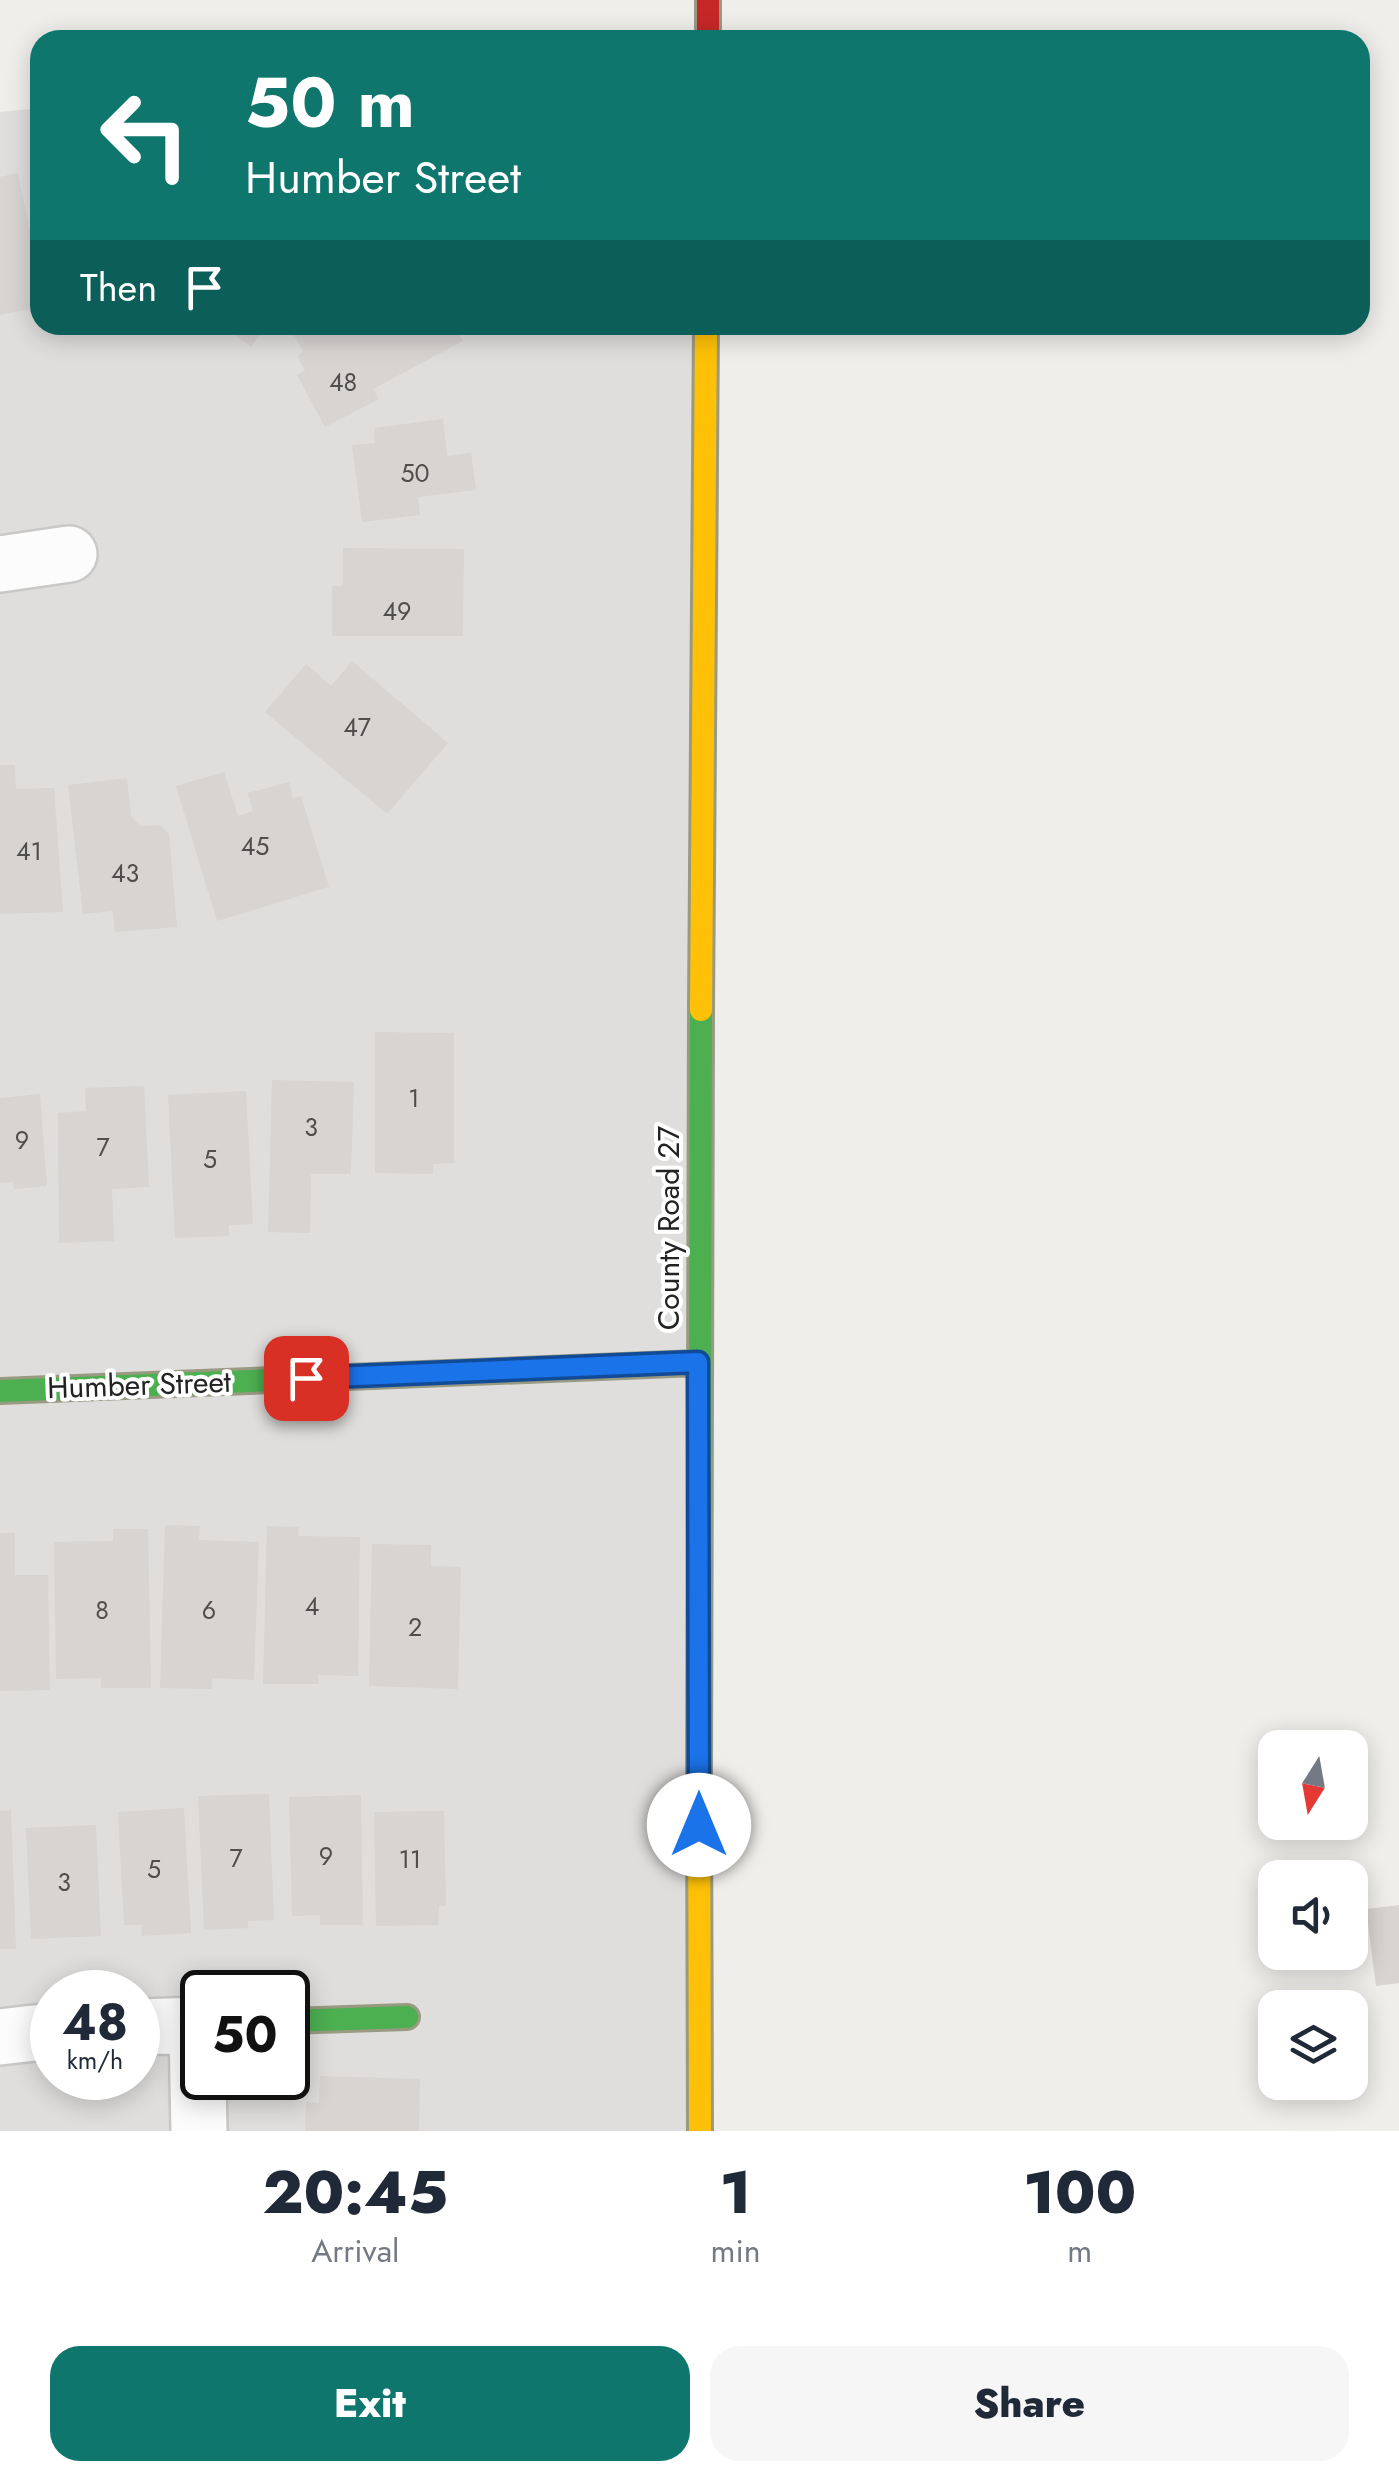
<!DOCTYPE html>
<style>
:root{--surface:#fff;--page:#f6f6f7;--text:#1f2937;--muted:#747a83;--accent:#0f766e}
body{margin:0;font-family:Jost,sans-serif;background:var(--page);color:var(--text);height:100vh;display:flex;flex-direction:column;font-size:38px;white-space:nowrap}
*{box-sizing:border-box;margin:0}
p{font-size:32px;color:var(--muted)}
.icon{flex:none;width:55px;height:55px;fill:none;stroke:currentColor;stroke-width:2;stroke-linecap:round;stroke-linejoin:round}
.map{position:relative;height:2131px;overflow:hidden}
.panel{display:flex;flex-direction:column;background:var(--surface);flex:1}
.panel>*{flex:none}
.top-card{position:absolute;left:30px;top:30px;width:1340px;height:305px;border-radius:30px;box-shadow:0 5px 25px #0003;background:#0f766e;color:#fff;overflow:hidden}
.needle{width:65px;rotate:191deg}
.buttons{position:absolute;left:1258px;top:1730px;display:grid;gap:20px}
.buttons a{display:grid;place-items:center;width:110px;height:110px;border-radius:20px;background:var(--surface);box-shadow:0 5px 25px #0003;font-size:50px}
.speed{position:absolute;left:30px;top:1970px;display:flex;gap:20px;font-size:50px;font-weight:700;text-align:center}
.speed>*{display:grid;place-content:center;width:130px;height:130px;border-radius:50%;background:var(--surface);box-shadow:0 5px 25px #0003;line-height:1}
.speed small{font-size:25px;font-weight:400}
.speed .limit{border:5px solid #111;border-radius:15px;background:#fff;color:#111}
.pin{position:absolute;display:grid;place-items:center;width:85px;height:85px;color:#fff;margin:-42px;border-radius:20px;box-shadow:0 5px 15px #0006}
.me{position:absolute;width:110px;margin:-55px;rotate:0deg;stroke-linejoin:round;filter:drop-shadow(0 0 8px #0008)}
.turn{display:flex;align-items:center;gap:35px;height:210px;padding:0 50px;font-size:45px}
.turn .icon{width:130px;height:130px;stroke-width:2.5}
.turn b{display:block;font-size:70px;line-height:85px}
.then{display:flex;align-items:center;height:95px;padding:0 50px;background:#0003;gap:20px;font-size:38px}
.eta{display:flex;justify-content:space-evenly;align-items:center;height:170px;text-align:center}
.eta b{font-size:60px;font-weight:800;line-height:70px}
.cta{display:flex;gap:20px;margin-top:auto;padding:20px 50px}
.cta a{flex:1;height:115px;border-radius:30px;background:var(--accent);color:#fff;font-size:40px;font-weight:800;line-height:115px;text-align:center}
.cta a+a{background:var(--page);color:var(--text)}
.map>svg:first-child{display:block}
.residential{fill:#dfdedc;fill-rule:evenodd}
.building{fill:#d7d4d2}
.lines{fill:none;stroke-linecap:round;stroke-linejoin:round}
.street-casing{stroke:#c9c8c7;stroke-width:60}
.fast-casing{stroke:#999a82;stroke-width:28}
.slow-casing{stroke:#999a82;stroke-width:28}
.jam-casing{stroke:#999a82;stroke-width:28}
.street{stroke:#fdfcfc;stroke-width:55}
.fast{stroke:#4caf50;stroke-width:22}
.slow{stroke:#ffc107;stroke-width:22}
.jam{stroke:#c62828;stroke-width:22}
.route-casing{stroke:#114b97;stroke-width:25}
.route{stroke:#1a73e8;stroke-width:18}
.labels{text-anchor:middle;stroke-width:8;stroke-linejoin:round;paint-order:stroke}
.number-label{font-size:25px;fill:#4f4e4e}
.street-label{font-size:30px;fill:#222;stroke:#fff}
</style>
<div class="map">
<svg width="1399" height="2131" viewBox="0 0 1399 2131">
<rect width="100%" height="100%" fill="#f0eeeb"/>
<path class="residential" d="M40,108v217h666l-6,1806h-700v-2019zM52,1992h86v86h-86zM202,1992h86v86h-86z"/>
<path class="building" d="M18,173l22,108v26l-40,8v-138z
M221,325h47l-17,22z
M289,325h166l8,16 -90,48 6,10 -54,28 -28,-52 8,-5 -8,-14 6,-4z
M443,419l4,37 24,-3 5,37 -58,7 2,18 -58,7 -10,-77 23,-2 -1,-15z
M343,548l121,1 -1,87h-131v-50h11z
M352,661l96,82 -61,71 -122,-102 41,-48 25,22z
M0,765h15l1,24 38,-1 9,124 -63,2z
M224,772l14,44 15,-5 -5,-18 41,-11 4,16 8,-2 28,91 -112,34 -41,-135z
M127,778l4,38 9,10 20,-1 9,9 8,93 -62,5 -2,-21 -30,3 -15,-129z
M375,1032l79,1v130l-21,1v10l-58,-1z
M272,1080l82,2 -3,92h-40l-1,59 -42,-1z
M144,1086l5,101 -37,2 2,52 -55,2 -1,-130 28,-2 -1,-23z
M246,1091l7,133 -24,1v11l-54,2 -7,-143z
M40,1094l7,92 -33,3 -1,-7 -13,1v-85z
M165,1525l35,1 -1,14 60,2 -5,138 -42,-2v11l-52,-1z
M267,1526l32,1 -1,9 62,1 -2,139 -40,-1v9h-55z
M113,1529h35l3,159h-50v-10l-45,1 -2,-137 59,-1z
M0,1533h15v42h33l2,115 -50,1z
M372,1544l59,1v21l30,1 -3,122 -89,-3z
M269,1794l5,126 -26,1v7l-44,2 -6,-134z
M361,1795l2,130h-43v-10l-28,1 -3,-119z
M184,1808l7,125 -49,3 -1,-11h-17l-6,-113z
M11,1810l5,139h-16v-138z
M444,1811l2,95h-7l-1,19 -62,1 -2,-114z
M96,1825l5,111 -70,3 -5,-111z
M1399,1905v78l-23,3 -10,-77z
M320,2076l100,3 -1,52h-114l1,-29 13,1z"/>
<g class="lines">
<defs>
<path id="street" d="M0,564l69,-10
M197,2025l2,106
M138,2027l64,-2
M0,2037l52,-6"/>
<path id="fast" d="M0,1391l698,-28
M699,1783l2,-773
M288,2021l119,-4"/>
<path id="slow" d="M701,1010l5,-685
M699,1783l1,348"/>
<path id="jam" d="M708,0v40"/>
</defs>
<use href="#street" class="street-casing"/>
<use href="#fast" class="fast-casing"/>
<use href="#slow" class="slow-casing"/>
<use href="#jam" class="jam-casing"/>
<use href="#street" class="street"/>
<use href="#fast" class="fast"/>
<use href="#slow" class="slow"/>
<use href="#jam" class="jam"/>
</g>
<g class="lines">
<defs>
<path id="route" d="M306,1378l392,-16 1,463"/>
</defs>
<use href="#route" class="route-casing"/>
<use href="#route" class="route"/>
</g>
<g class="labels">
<g class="number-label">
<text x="343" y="391">48</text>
<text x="415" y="482">50</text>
<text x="397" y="620">49</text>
<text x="357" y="736">47</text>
<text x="255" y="855">45</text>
<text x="29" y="860">41</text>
<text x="125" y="882">43</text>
<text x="414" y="1107">1</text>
<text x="311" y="1136">3</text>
<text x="22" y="1149">9</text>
<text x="103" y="1156">7</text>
<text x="210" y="1168">5</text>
<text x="312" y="1615">4</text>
<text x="102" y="1619">8</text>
<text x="209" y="1619">6</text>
<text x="415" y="1636">2</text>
<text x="326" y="1865">9</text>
<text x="236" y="1867">7</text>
<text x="410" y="1868">11</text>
<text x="154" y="1878">5</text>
<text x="64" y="1891">3</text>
</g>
<g class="street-label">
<text transform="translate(669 1228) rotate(-90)" y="10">County Road 27</text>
<text transform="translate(139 1385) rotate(-2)" y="10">Humber Street</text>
</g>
</g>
</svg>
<div class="buttons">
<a><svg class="needle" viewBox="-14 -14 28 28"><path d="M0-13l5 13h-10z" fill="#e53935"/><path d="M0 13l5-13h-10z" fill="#747a83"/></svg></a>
<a><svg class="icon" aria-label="sound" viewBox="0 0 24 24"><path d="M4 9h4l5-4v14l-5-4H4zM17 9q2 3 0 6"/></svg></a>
<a><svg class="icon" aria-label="layers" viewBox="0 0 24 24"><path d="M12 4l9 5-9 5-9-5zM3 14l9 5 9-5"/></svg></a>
</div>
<div class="speed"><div>48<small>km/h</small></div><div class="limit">50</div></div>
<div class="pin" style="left:306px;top:1378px;background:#d93025"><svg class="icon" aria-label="arrive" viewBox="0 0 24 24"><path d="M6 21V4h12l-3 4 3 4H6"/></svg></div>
<svg class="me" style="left:699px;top:1825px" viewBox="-20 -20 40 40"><circle r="19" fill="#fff"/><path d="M0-13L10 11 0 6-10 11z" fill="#1a73e8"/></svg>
<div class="top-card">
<div class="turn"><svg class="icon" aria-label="left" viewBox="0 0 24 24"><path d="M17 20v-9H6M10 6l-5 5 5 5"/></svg><div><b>50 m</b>Humber Street</div></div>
<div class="then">Then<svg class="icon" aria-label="arrive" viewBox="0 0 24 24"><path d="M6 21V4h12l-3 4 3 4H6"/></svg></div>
</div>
</div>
<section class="panel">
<div class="eta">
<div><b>20:45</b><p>Arrival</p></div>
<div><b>1</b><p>min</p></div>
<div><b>100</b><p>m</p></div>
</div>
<div class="cta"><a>Exit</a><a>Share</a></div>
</section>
